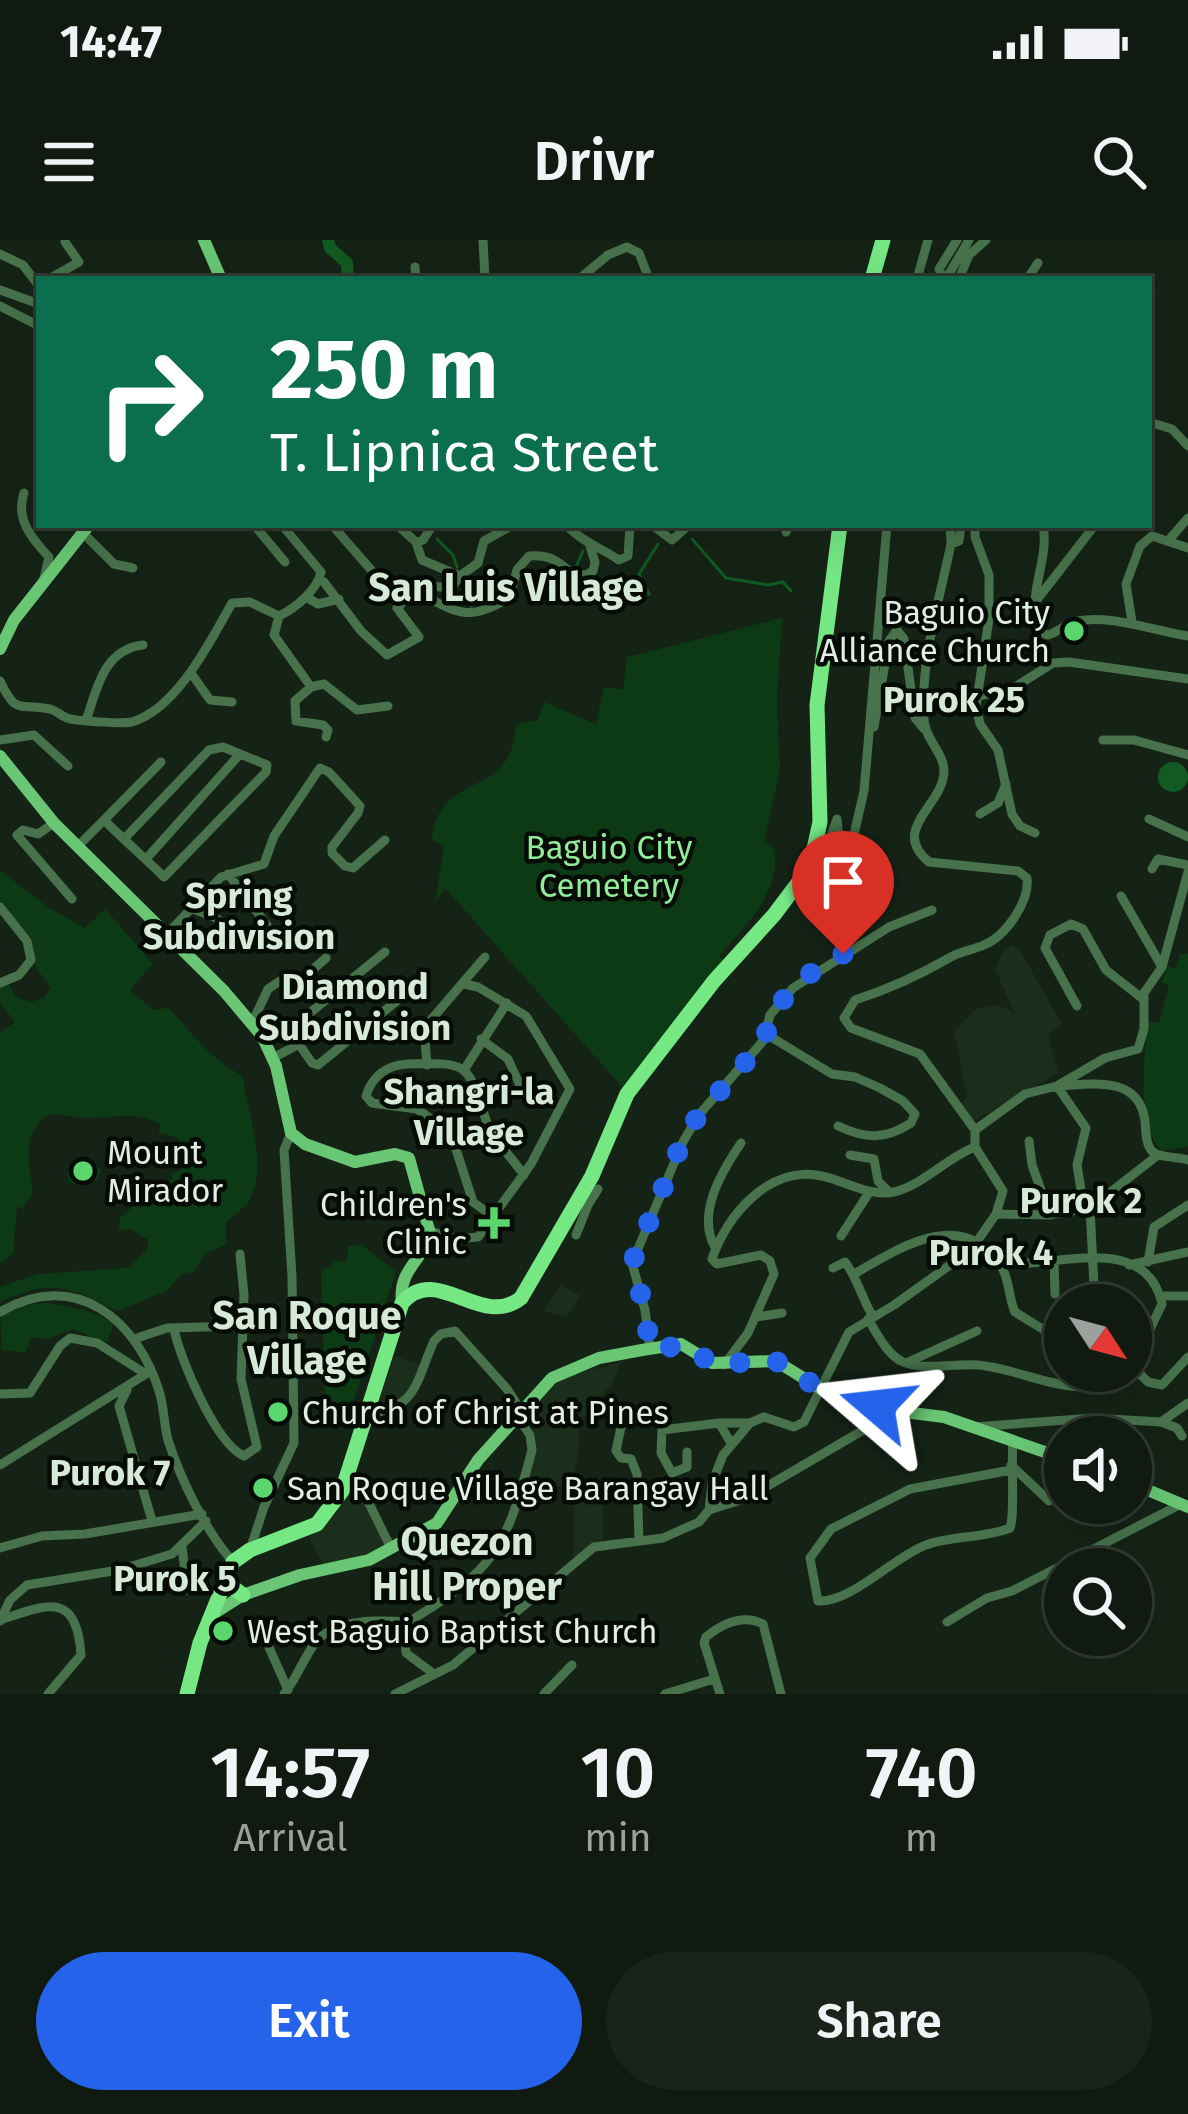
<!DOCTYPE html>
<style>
:root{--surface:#101a10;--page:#192319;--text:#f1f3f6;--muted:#9ca19f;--line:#303830;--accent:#2563eb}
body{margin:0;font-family:"Fira Sans",sans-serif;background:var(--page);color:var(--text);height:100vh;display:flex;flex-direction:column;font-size:45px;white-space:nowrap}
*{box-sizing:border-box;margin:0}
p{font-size:39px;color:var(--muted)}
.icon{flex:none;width:66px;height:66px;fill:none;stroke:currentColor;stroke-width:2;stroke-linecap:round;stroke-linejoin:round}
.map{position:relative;height:1454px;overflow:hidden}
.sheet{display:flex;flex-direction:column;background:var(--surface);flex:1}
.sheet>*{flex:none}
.banner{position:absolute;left:36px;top:36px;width:1116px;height:252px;border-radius:0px;box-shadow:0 12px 48px #0002,0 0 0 3px var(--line);background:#0b6e4f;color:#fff;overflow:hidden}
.needle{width:78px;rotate:126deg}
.tools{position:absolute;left:1044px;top:1044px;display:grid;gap:24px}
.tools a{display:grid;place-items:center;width:108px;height:108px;border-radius:50%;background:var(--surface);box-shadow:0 12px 48px #0002,0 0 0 3px var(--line);font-size:60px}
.pin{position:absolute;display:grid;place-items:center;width:102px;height:102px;color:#fff;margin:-123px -51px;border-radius:50% 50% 50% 0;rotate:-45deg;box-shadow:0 0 12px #0007}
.pin .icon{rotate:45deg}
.me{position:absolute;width:132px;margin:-66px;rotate:287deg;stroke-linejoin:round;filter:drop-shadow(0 0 9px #0008)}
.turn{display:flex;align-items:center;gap:42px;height:252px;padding:0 36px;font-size:54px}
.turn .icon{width:156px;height:156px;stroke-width:2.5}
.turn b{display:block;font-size:84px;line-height:102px}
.eta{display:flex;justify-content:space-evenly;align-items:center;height:204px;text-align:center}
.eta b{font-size:72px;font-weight:600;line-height:84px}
.cta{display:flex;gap:24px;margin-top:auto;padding:24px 36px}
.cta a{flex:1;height:138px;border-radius:72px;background:var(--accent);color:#fff;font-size:48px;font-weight:600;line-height:138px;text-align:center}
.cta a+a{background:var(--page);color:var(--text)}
.status{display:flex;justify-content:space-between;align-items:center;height:84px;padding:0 60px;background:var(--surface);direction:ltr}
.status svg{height:33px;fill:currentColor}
header{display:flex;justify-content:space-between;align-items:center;height:156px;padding:0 36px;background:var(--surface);font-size:54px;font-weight:600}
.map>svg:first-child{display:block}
.built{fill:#1b2e1c}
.green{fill:#0c3a15}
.water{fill:#115a21}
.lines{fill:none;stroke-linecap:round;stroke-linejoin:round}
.stream{stroke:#115a21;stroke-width:3}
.river{stroke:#115a21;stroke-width:12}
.minor{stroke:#47724b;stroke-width:9}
.major{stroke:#69c674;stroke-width:12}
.highway{stroke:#75e884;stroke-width:15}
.route{stroke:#2563eb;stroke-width:21;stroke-dasharray:0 37.8}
.poi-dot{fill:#5bd56e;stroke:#060b06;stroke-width:4.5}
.labels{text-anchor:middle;stroke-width:9;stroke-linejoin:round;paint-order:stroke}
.poi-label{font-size:33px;fill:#e3ede4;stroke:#060b06;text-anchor:start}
.park-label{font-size:33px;fill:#91ec9a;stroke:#060b06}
.neighbourhood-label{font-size:36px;font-weight:bold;fill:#d7e9d7;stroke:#060b06}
.quarter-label{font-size:39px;font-weight:bold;fill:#d7e9d7;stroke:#060b06}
</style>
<div class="status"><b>14:47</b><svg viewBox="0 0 49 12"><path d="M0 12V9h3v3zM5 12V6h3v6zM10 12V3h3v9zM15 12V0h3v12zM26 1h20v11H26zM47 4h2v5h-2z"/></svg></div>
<header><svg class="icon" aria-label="menu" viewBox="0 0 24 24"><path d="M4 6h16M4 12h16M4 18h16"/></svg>Drivr<svg class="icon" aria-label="search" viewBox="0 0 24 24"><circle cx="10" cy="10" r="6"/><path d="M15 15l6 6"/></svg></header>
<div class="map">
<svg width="1188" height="1454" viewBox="0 0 1188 1454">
<rect width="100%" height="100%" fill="#152316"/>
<path class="built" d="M1012,705l7,4 43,75 -14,10 10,39 -85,48 -13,-19 7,-5 -13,-66 22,-22 22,-4 16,7 -19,-43 8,-18z
M560,1045l21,11 -14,21 -23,-6z
M395,1116l26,9 -15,34 -21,7 -5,-8z
M621,1122l-9,21 -33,43v25l-8,35h-43l8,-49 -8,-21 7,-11 17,-19 21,-11z
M604,1238l-1,64 -29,17v-78z
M353,1240l34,67 -30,14 -33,5 -15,-29 28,-24z"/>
<path class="green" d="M782,378l-5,84 3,68 -16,71 10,8c8,43 -29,77 -55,107l6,5 -102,127 -178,-200 -10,15 9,-56 -12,-7c7,-63 58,-44 78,-87 4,-9 5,-20 7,-29l21,-4 6,-18 52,22 8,-36 19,1 4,-32z
M0,630l46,36 39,22 20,-19 48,55 -23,26 23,20 15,-2c28,28 39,49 75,68 4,37 27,92 5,126 -5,7 -15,14 -22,20v23l-20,8 -13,19 -12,2 -13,16 -50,21c-50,-23 -63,-34 -118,-9v-15l38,-13 91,-6 19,-20v-8l-17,-11 -12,2 1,-13 31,-28 21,-11v-5l10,-4 -3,-32 -20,-5 1,-9c-25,-13 -43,-7 -69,-6 -14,0 -28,-3 -42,-4 -29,20 -20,48 -16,78l-10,16 -7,-1c3,17 -5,30 -1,45l-15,12v-232l15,-10 -15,-19v-15l9,-4 6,13 16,5 13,-4 7,-11 -15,-19 -4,-29 -32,-36z
M1180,714h8v193l-26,4c-26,-24 -17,-96 -15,-130l12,2 10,-37 -7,-3 4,-17 10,2z
M92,923l9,7 -4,10 -21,4 -7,-2 -2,-7 4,-7z
M361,1004l35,28 -43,131 -28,-1 -4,-133 10,-1 1,-7h15l1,-15z
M49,1063c24,5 43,6 64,21l-6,19 -34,-14 -26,10 -16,-2 -5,16 -24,-3 -2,-37 22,-8z"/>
<path class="water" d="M1158 537a15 15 0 1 1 30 0a15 15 0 1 1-30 0Z"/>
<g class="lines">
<path class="stream" d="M593,290l1,-5
M437,299l16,16 4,12
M692,299l34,39 42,7 15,-3 8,9
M576,327l7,-16
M463,347l8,19
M649,354l-10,-20 19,-30"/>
<path class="river" d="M328,0l2,8 17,15 1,16"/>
<path class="minor" d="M483,0l2,39
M0,14l23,11 16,21
M415,27l1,12
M49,39l30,-17 -14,-20
M579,39l29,-24 19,-8 12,6 10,26
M917,39l11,-39
M943,39l-4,-10 18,-29
M946,39l23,-39
M959,39l10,-24 17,-15
M1027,39l11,-16
M0,50l39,14
M0,66l39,20
M39,146v5
M1149,182l23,7 16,17
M24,253c-9,26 8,46 25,64l-5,21
M254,285l31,37
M332,285l41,47
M397,285l19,17 6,18 38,16 18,-13 6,-22 29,-16
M566,285c15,16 35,23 53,35l9,-4 2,-31
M652,285l20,15 17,-15
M950,285l1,19c-12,58 -31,117 -27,176 1,19 20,33 20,51 0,34 -55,58 -15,91l89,9 9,7c3,23 -21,58 -43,67 -11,5 -24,6 -35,13 -31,18 -60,31 -94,42l-11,18 7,10 69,26 55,76
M975,285v12l14,38v44l-13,87 4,18 18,26 14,64 8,12 15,7
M1043,285c7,36 -18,71 -4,107l9,3c10,-3 16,-10 26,-13 33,-9 80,9 114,14
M786,292l3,-7
M83,293l31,31 19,4
M1168,301l20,-23
M416,302l7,-2 10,-15
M951,304l8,-3 2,-16
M460,336l-9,12 -20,-2 -7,9c35,21 50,25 86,2l7,-27 12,-14c34,-3 32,19 57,19l7,-4 2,-9 -6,-19
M324,342l37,49 26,24 32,-18 -22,-29 13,-13
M306,357l12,7 21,-5
M1036,361l59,-76
M279,376l-5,19 37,52 13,-3 33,26 31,-4
M1132,382l-6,-38 14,-38 12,-10 36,12
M191,433l19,27 22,2
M0,441c17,36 19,21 50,28 8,2 9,6 17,9 8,3 56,6 65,4 45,-13 79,-82 100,-119l18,-1 29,14c17,-8 38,-26 42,-44l-39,-47
M311,447l-16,14 1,20 27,4 5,5 -2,7
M976,457l39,-10 38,-24 16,-1 119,17
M87,478c10,-31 18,-69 56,-73
M874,487l15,-86 8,-11 7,9 11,79 9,11
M0,500l34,-5 34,31
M1103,500h31l54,15
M980,574l18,-11 8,-19
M1149,579l39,18
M104,580l57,-58
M54,583l-16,11 -15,-4 -6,5 55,64
M78,606l26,-26c20,20 41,38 60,57l102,-105 1,-7 -44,-18 -14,3 -85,89
M146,619l94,-105
M1152,629l6,-10 30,6
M811,634l10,-10 16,-45 3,32 -6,25 5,2
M839,638l13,-35 12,-52 23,-266
M1121,656l41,71
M0,667l27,34 4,19 -12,15 -19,8
M191,668l25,10 29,25 10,-1 12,-17 -39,-51
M167,694l54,-57 43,-13 10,-28 46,-68 9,4 31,34 -2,7 -26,34v6l13,13 8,2 32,-28
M385,712l-90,73 -3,9 20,29 6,2 80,-65
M1077,766l-32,-58 5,-13 21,-11 12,5 23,41 37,29
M252,783l16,-34 12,-8 22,-2 24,-21
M766,794l66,40 23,3 25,11 23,13 12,13 -4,9c-26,17 -45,16 -73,3
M481,799l27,20 20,44
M273,818l26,-14
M427,825l-3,-37 61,-71
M464,830l43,-67
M975,890l50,-36 32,-8 48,-28 33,-9 6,-20v-36l18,-26 26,-95
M850,915l24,4 4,22 11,11
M588,965l10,-16
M996,974l54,1 -18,-50 -3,-24
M1054,974l36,-6 68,-53
M492,976l-19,-14 -19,-59 -12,-16 -25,-18 -45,-6 -6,-7c6,-20 21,-31 42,-32 63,-2 59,0 78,56 7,19 26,38 38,55
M430,991l27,8 21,-2 53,-73 39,-75 -44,-73 -48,-29 -14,-3
M576,995l12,-30 -9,-5
M841,996l29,-45
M716,1009c-21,-34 6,-78 25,-106
M1054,1020l1,34
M1148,1022l6,-35 34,-22
M1000,1024c49,5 146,-35 162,40l-31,65
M1129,1025l59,-13
M833,1028l12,-6c12,15 17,37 28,55
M854,1034c45,-26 108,-68 147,-8 9,14 7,31 14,46l50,31
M1161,1056h27
M1095,1065l-5,-97 -9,-18 -4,-25 9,-37 -29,-42c36,-2 82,-11 88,35 1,9 0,21 6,29 7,9 26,6 37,10
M0,1072c76,-44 138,8 160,82 4,15 4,31 8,46 13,40 37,90 65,122
M756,1077l26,-4
M868,1079c9,14 19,36 35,43 20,9 53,1 75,3 50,4 104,43 151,6
M174,1089c6,30 42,115 70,127l13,-9 -16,-68 3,-84 -4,-41
M134,1099l33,-11 73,-2
M650,1108l-5,-38 -13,-47 51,-121 15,-26 65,-75 7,-26 23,-27 96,-61 43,-17
M906,1123l71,-32
M724,1125l24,-32 26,-59 -4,-13 -9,-6 -44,9 -5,-5c15,-45 58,-94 110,-83 23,5 48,21 72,16 31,-8 52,-34 81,-45
M1133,1127l15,15 14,3 26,-28
M127,1150l-8,16 33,115
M0,1154l30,-1 30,-47 10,-8 27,5 49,31
M632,1169l-11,18 -5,24 5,7 10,1 6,15 2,67
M364,1175c54,-6 51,-32 70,-74l7,-7 14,-3 52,58 15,23
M1161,1182l16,6 5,8
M974,1187l119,-9 68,4 27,-19
M731,1203l-12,-20h31
M687,1212v15l-15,6 -11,-20 1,-23 57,-7
M0,1225l146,-91
M1011,1225l38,36
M1011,1230l-101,19 -79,40 -21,29 8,43c33,2 77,-45 108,-56 26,-10 56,-6 84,-17 5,-11 1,-67 3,-88
M349,1234c13,8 32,57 43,75
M709,1270l38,-12 149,-87
M182,1306l5,44
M0,1308l42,-12 43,-2 117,-20
M250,1310l14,-43 30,-64 -2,-167 -8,-126 7,-17
M0,1380c44,-14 77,-32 81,35l-33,39
M0,1381l10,-21 17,-15 92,-15 53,-16 34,-33
M947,1382l40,-24 25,-7 169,-87
M267,1403l21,47
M434,1434l-28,-21 -2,-22 4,-9c88,-53 98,-73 124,-172l-2,-15 -12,-17
M284,1454c13,-16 19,-35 31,-51 20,-25 64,-23 93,-21
M395,1454l58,-29 141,-118 69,-9 36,-16 10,-12 3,-27 11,-28 27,-32 14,-6 30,10 10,-5 45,-90 45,-27 77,-55 25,-36 7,-23 -28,-44v-17
M544,1454l28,-29
M665,1454l49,-15
M720,1454l-16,-51 2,-6c16,-13 37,-23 57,-13l18,70"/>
<path class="major" d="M204,0l17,39
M0,409l14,-29 75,-95
M0,516l54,67 170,168 38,45 14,30 15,67 14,11 50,18 40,-8 14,4 22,79c-12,25 -33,35 -29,66
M1131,1243l57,24
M210,1376l33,-21 57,-20 69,-15 68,-37 41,-63 74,-82 47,-20 43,-8 39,-6 31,19 64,-2 45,28 75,22 48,6 121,42"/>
<path class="highway" d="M872,39l11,-39
M223,1340l20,15
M187,1454l13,-51 33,-81 17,-12 67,-26 25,-33 60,-188c35,-41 79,27 119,-5l71,-122 35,-82 87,-113 60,-66 36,-48 10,-45 -3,-117 23,-180"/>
</g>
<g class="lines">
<path class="route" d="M843,714l-35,21 -35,35 -9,31 -66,75 -16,26 -50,121 13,47 5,38 38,-2 24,18 64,-3 44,28 57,17"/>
</g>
<g class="poi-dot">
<circle cx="1074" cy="391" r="12"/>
<circle cx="83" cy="931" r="12"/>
<path d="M488 965h12v12h12v12h-12v12h-12v-12h-12v-12h12z"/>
<circle cx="278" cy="1172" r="12"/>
<circle cx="263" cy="1248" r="12"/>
<circle cx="223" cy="1391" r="12"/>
</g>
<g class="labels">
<g class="poi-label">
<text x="1050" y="384" text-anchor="end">Baguio City<tspan x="1050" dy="38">Alliance Church</tspan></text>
<text x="107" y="924">Mount<tspan x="107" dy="38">Mirador</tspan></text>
<text x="467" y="976" text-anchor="end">Children's<tspan x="467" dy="38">Clinic</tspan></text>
<text x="302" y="1184">Church of Christ at Pines</text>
<text x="287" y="1260">San Roque Village Barangay Hall</text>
<text x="247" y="1403">West Baguio Baptist Church</text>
</g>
<g class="park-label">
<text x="609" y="619">Baguio City<tspan x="609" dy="38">Cemetery</tspan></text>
</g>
<g class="neighbourhood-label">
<text x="954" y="472">Purok 25</text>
<text x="239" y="668">Spring<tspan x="239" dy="41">Subdivision</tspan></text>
<text x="355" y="759">Diamond<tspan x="355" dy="41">Subdivision</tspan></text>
<text x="469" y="864">Shangri-la<tspan x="469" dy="41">Village</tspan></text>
<text x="1081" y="973">Purok 2</text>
<text x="991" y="1025">Purok 4</text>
<text x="110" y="1245">Purok 7</text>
<text x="175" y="1351">Purok 5</text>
</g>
<g class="quarter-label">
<text x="506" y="361">San Luis Village</text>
<text x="307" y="1089">San Roque<tspan x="307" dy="45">Village</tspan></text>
<text x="467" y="1315">Quezon<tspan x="467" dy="45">Hill Proper</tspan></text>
</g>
</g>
</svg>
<div class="tools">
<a><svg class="needle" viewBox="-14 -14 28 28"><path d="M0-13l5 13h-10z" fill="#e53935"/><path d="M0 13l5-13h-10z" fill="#9ca19f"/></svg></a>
<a><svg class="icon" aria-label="sound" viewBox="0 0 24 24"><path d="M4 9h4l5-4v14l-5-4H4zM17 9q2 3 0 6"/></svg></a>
<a><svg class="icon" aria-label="search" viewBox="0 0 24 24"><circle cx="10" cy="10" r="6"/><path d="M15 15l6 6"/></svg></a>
</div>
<div class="pin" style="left:843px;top:714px;background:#d93025"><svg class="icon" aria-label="arrive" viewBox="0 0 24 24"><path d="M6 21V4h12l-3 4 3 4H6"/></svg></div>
<svg class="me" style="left:877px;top:1166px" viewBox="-20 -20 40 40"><path d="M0-17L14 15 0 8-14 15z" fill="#2563eb" stroke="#fff" stroke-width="4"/></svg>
<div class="banner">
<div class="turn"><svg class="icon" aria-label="right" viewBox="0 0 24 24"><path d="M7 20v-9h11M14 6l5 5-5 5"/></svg><div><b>250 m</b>T. Lipnica Street</div></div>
</div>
</div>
<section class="sheet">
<div class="eta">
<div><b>14:57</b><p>Arrival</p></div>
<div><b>10</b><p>min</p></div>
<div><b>740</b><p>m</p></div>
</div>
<div class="cta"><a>Exit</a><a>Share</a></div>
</section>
